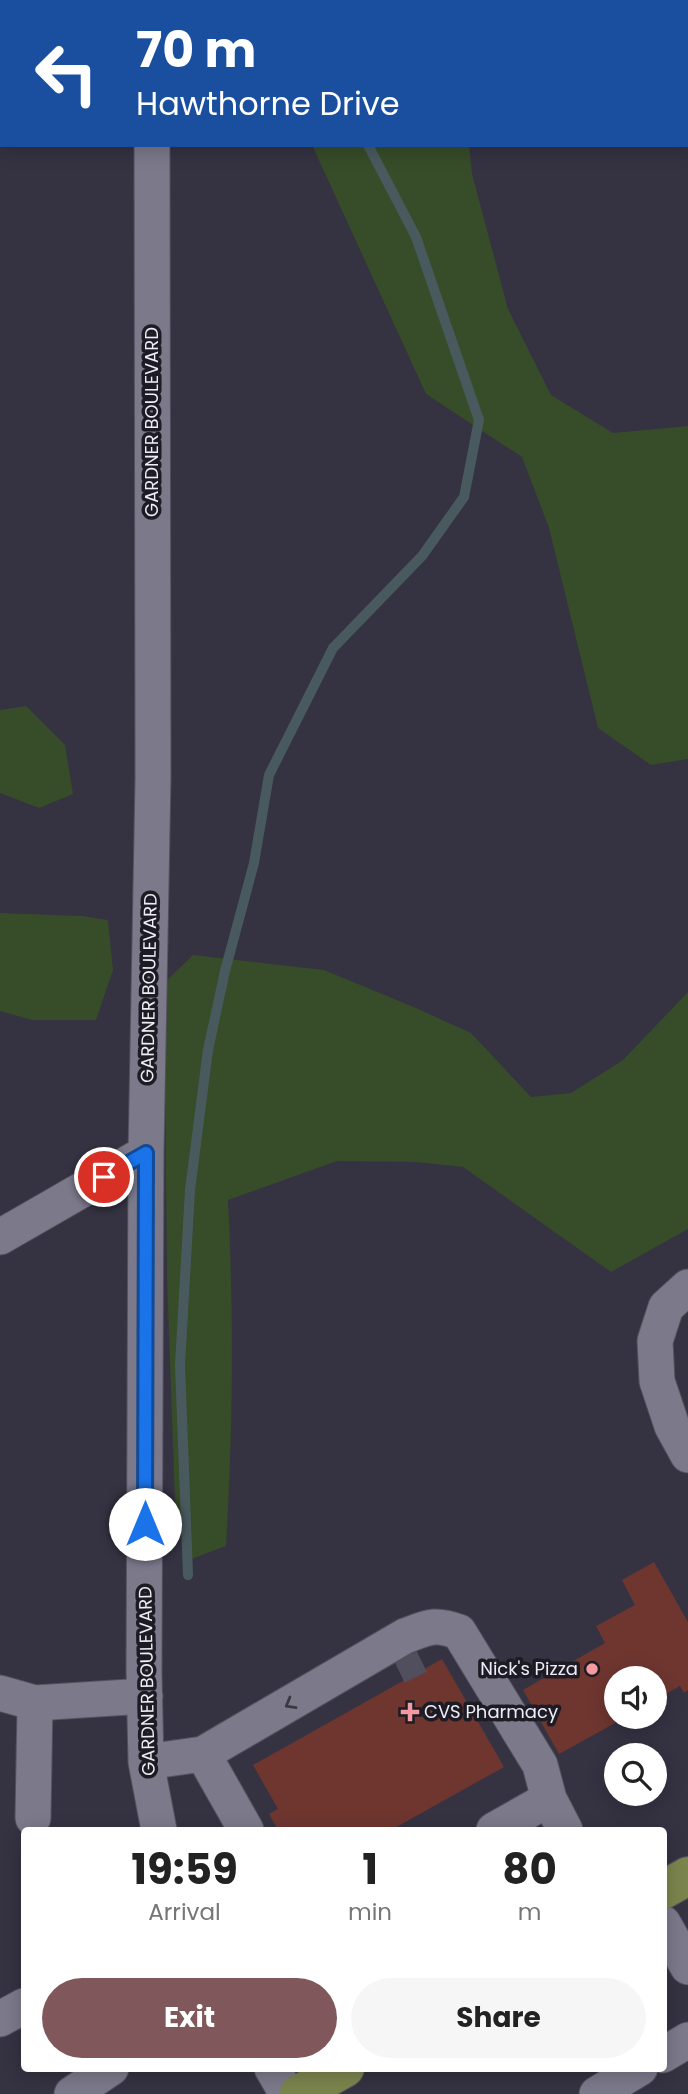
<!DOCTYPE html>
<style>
:root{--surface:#fff;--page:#f6f6f6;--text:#222;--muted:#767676;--accent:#80585b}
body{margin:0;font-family:Poppins,sans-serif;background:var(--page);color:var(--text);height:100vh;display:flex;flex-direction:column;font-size:26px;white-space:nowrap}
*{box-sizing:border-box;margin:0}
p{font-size:23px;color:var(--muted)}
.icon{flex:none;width:38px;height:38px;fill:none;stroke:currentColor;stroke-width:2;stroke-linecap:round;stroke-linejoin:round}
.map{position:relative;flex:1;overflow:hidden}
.drawer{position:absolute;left:21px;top:1827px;width:646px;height:245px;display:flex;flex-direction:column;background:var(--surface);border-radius:7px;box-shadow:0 4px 18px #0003}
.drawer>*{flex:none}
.banner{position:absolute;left:0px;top:0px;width:690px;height:147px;box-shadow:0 4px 18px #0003;background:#1a4fa0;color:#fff;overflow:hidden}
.buttons{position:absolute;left:604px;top:1666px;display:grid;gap:14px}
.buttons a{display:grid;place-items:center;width:63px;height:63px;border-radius:50%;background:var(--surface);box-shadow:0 4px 18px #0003;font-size:35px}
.pin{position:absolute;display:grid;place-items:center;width:60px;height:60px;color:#fff;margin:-30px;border:4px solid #fff;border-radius:50%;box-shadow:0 2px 7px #0007}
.me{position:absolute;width:77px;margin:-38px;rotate:0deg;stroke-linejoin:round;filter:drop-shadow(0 0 5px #0008)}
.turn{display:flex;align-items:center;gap:24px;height:147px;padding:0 21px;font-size:32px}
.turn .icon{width:91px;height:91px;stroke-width:2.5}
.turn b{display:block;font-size:49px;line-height:60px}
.eta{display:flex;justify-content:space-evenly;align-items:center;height:119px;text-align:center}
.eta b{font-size:42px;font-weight:700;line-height:49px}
.primary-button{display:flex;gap:14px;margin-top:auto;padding:14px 21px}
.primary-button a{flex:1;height:80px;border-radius:42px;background:var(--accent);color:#fff;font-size:28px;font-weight:700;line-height:80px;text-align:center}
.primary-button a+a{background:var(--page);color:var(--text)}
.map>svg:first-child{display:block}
.green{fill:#374c29}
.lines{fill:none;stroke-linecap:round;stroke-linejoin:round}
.stream{stroke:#495a5f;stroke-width:10}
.building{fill:#6f3630}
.minor-tunnel{stroke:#514e5d;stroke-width:35;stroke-dasharray:35 18;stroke-linecap:butt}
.minor-casing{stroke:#53515e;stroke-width:37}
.major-casing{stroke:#53515e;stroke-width:40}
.minor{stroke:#7c798b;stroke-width:35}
.major{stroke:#7c844d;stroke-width:38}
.oneway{stroke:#3a3742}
.route-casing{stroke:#114b97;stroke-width:18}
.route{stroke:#1a73e8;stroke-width:12}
.poi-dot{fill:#f49aa0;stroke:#1d1b23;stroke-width:2.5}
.labels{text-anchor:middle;stroke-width:7;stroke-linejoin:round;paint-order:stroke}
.street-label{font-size:18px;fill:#eeecf6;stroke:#1d1b23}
.poi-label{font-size:18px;fill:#eeecf6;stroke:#1d1b23;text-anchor:end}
</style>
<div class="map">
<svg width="688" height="2094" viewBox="0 0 688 2094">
<rect width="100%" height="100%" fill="#353242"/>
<path class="green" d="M312,145h157l3,29 36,135 43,86 62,38 75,-7v333l-37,6 -53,-37 -49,-200 -27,-71 -96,-63z
M26,706l39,39 8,49 -34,14 -39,-15v-83z
M0,913l82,3 26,4 5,50 -17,50h-64l-32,-9z
M193,955l131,15 92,38 55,25 60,64 40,-4 52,-33 65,-68v237l-77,43 -148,-105 -47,-5 -79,-1 -109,39c6,115 5,231 -2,346l-40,15 -11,-57 -8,-226 -3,-295z"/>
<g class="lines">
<path class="stream" d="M343,0v2
M188,1575l-8,-210 10,-175 18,-140 17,-79 29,-108 15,-88 64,-127 89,-92 42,-59 15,-77 -63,-183 -48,-92"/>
</g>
<path class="building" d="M654,1562l34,60v68l-4,3 -4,-7 -26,15v-23h-38v39h10l-67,37 -36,-64 82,-47 -9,-17 39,-21 -13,-25z
M442,1659l62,108 -113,63h-113l-9,-16 9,-5 -25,-44z"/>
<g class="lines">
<path class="minor-tunnel" d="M397,1667l22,-11"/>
<defs>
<path id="minor" d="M154,2v-2
M152,145l1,633 -7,375 -2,519 2,90 13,68
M0,1237l146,-84
M688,1287l-22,20 -11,34 2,40 15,45 16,29
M0,1693l35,10 -2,115
M35,1703l110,-7
M203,1754l202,-118c24,-9 30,-13 54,-4l81,133 9,34 16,31
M146,1762l57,-8 43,76
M494,1830l55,-31
M663,1923l25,44
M0,2019l24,-13
M663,2055l25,-15
M272,2068l15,26
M72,2094l39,-26
M597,2094l43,-26"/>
<path id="major" d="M663,1890l25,-14
M299,2094l46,-26"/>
</defs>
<use href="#minor" class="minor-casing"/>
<use href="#major" class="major-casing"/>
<use href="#minor" class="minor"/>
<use href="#major" class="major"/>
</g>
<defs><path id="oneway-chevron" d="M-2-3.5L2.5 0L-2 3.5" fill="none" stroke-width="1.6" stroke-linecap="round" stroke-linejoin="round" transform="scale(1.75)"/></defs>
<use class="oneway" href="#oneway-chevron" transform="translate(290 1704) rotate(150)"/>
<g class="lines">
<defs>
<path id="route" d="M104,1177l42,-24 -1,371"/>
</defs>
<use href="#route" class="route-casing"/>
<use href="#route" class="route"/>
</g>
<g class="poi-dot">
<circle cx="592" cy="1669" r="7"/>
<path d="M406.5 1701.5h7v7h7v7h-7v7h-7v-7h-7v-7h7z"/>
</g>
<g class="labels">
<g class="street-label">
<text transform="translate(152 422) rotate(-90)" y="6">GARDNER BOULEVARD</text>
<text transform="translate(149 988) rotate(-89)" y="6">GARDNER BOULEVARD</text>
<text transform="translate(147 1681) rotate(-91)" y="6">GARDNER BOULEVARD</text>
</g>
<g class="poi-label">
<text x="578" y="1675">Nick's Pizza</text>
<text x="424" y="1718" text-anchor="start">CVS Pharmacy</text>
</g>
</g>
</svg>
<div class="buttons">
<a><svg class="icon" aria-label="sound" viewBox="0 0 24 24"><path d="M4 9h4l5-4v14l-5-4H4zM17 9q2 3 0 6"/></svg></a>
<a><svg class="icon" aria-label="search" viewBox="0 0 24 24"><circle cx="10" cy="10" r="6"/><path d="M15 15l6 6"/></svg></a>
</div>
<div class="pin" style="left:104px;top:1177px;background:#d93025"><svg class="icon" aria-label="arrive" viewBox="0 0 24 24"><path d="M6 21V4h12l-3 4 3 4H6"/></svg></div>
<svg class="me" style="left:145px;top:1524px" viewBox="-20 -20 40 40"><circle r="19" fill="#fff"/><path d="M0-13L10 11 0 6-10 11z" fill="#1a73e8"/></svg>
<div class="banner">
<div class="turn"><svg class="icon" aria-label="left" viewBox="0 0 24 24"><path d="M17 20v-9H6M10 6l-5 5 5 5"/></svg><div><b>70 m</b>Hawthorne Drive</div></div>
</div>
<section class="drawer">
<div class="eta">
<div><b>19:59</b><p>Arrival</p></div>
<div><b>1</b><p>min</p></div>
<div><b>80</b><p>m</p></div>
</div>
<div class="primary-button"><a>Exit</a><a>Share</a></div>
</section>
</div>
